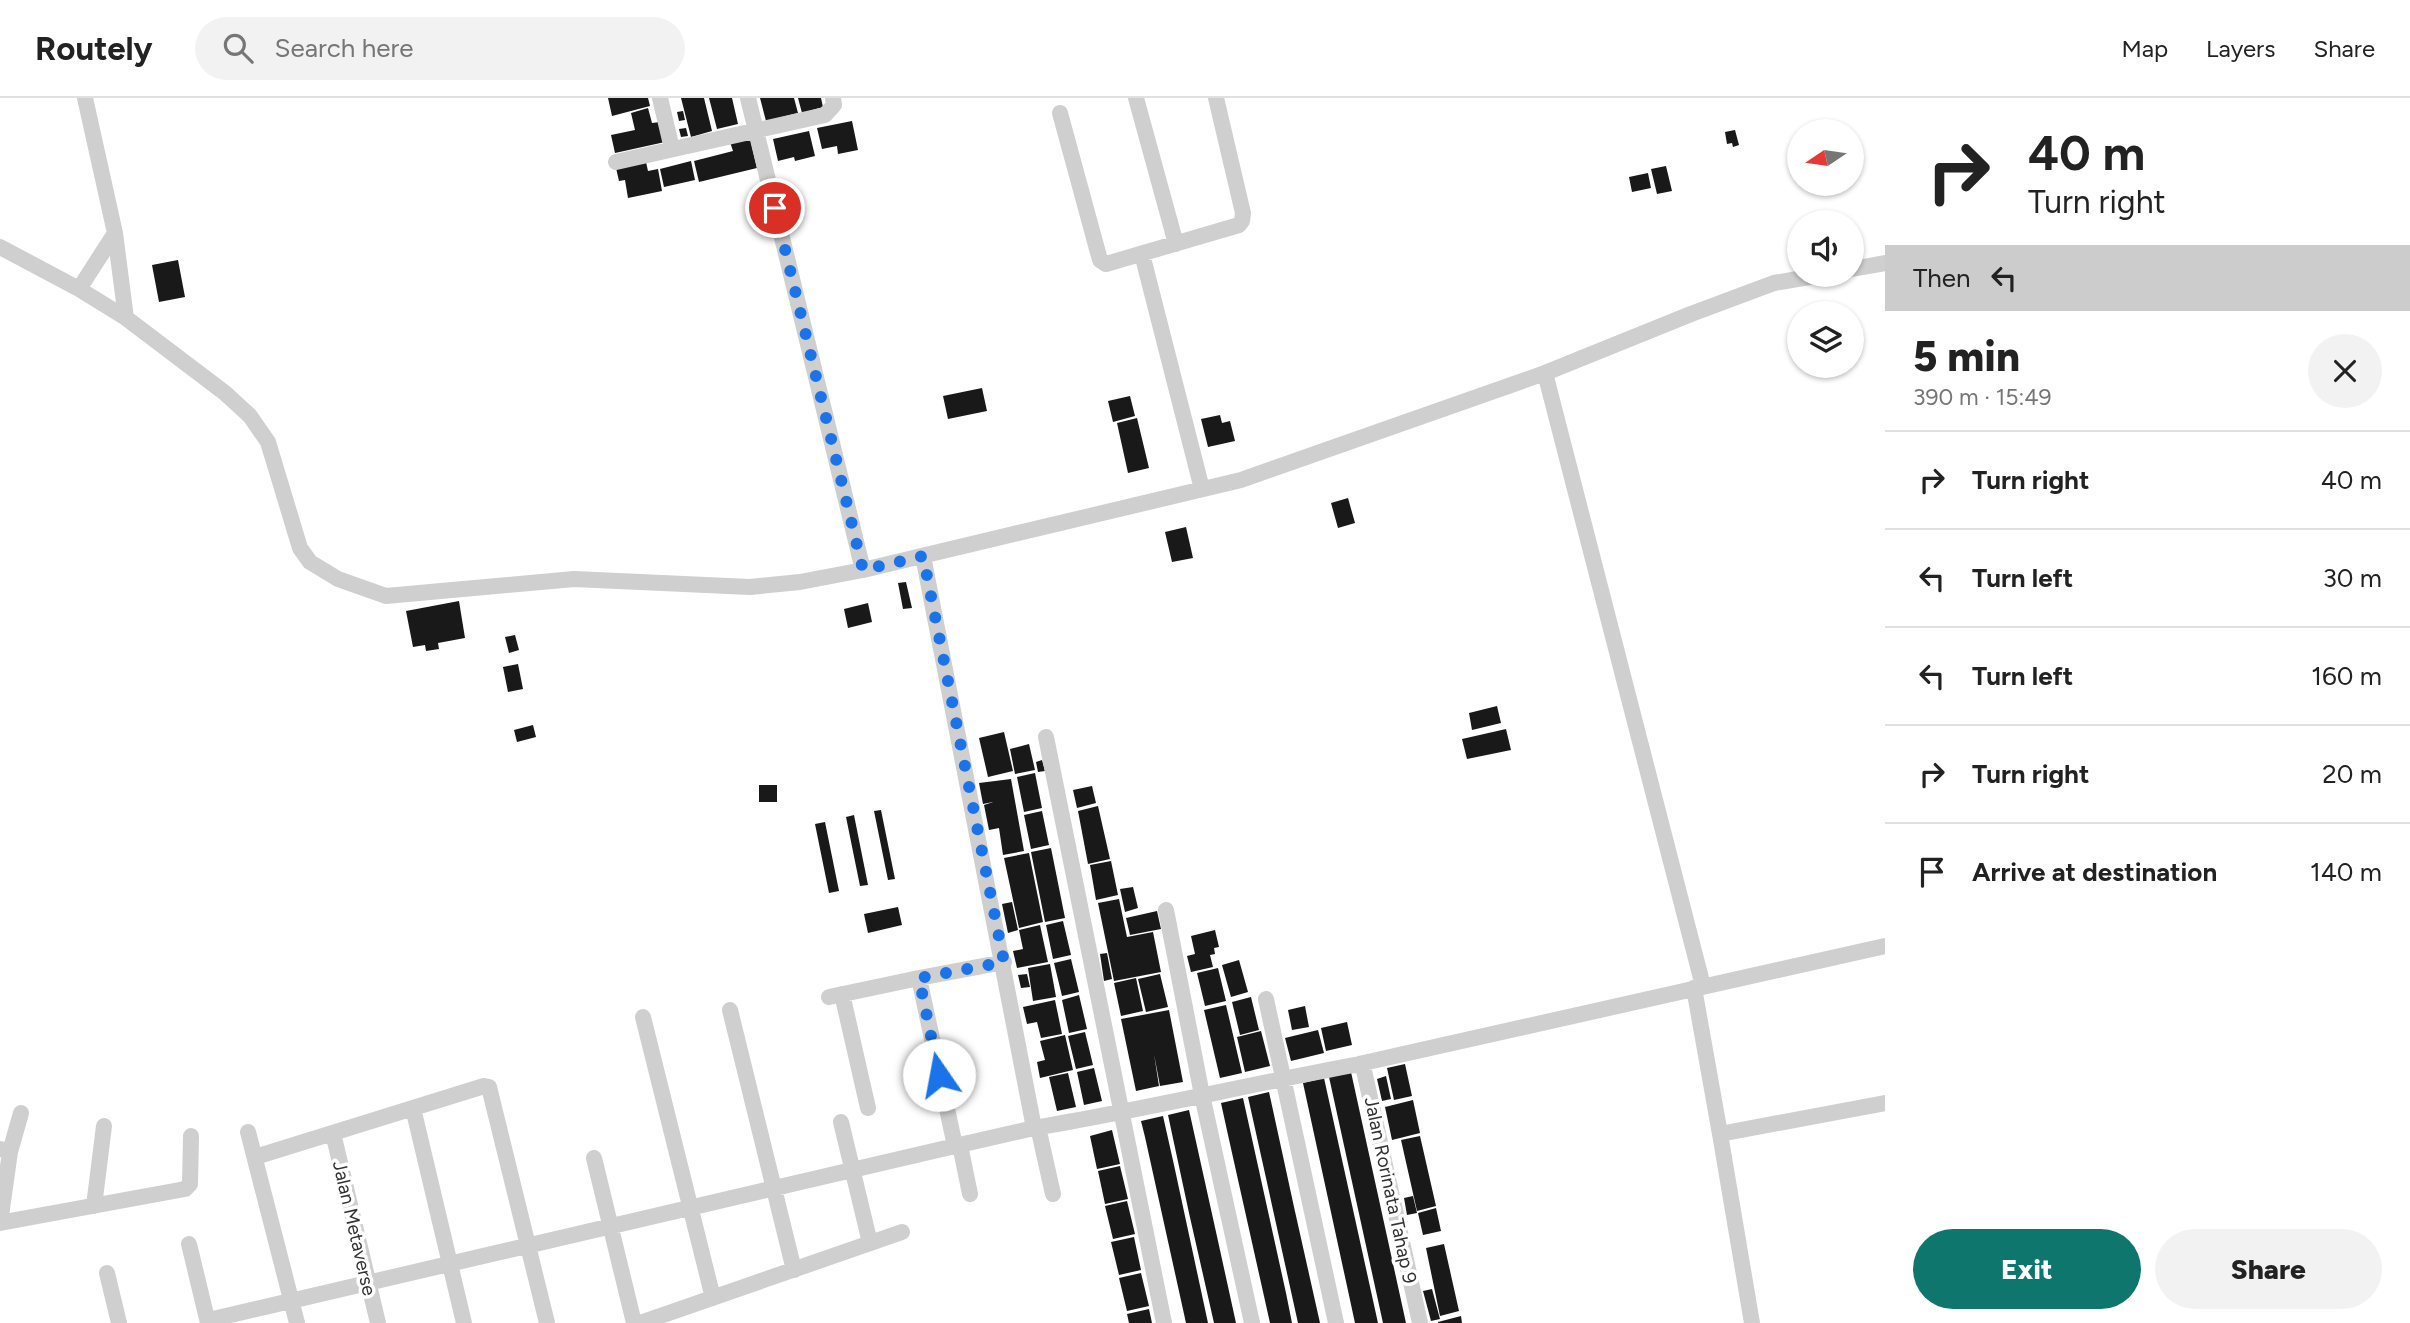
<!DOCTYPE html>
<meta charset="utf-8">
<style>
:root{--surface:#fff;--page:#f2f2f2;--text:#222;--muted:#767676;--line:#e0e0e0;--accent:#0f766e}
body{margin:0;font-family:Figtree,sans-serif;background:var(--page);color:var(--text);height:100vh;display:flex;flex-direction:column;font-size:26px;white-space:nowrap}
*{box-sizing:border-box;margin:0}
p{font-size:23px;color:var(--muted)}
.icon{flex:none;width:38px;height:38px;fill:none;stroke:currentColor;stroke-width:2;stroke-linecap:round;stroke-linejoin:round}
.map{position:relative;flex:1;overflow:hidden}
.panel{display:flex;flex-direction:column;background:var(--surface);width:525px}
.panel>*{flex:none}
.top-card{background:#fff;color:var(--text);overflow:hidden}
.needle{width:46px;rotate:257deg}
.fabs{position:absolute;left:1787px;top:21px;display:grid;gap:14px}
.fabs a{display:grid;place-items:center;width:77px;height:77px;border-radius:50%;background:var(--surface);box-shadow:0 2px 5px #0004;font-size:35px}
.pin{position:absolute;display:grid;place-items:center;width:60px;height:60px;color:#fff;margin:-30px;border:4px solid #fff;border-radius:50%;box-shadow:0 2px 7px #0007}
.me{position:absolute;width:77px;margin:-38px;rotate:348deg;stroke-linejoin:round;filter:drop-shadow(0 0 5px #0008)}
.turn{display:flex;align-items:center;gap:24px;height:147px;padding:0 28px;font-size:32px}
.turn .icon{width:91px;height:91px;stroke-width:2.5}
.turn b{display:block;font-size:49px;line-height:60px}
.then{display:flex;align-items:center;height:66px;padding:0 28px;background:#0003;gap:14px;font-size:26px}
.round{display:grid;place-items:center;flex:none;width:74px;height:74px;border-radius:37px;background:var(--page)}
.head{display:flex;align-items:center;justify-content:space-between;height:119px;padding:0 28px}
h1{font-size:42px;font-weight:800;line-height:52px}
.button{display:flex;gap:14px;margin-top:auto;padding:14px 28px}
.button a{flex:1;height:80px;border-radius:42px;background:var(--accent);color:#fff;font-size:28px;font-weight:800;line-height:80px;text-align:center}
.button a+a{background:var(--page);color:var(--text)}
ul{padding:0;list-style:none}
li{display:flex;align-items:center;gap:21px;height:98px;padding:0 28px;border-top:2px solid var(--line)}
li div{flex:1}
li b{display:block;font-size:26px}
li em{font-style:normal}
header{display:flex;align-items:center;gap:42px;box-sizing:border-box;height:98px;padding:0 35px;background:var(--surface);border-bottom:2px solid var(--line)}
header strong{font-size:33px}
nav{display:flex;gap:38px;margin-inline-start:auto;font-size:24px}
.search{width:490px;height:63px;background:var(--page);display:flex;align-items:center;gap:18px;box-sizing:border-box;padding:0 24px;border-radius:38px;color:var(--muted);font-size:26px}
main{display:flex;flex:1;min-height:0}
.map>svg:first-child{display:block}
.building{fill:#191919}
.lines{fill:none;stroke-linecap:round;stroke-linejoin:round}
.minor{stroke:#cfcfcf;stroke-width:16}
.route{stroke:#1a73e8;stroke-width:12;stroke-dasharray:0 21.6}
.labels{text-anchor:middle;stroke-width:7;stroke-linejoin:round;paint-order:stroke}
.street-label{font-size:19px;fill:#323232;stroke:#fff}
</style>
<header>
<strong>Routely</strong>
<div class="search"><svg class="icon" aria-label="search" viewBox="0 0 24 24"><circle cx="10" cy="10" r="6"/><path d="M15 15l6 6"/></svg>Search here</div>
<nav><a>Map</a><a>Layers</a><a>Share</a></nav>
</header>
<main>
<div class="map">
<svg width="1885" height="1225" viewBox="0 0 1885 1225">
<rect width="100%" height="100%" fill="#fff"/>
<path class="building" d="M608,0h40l2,8 -38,10z
M681,0h23l8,33 -21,6z
M709,0h23l6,26 -21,5z
M760,0h34l4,15 -32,8z
M798,0h23l2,9 -21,6z
M648,10l4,15 8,-1 5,20 -50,11 -4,-18 24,-5 -4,-17z
M683,13l2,9 -6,1 -2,-9z
M852,23l6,29 -20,4 -1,-8 -15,3 -5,-21z
M686,30l2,8 -7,1 -2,-8z
M1735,32l4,15 -6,2 -1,-4 -5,1 -2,-12z
M809,33l6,25 -20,5 -1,-4 -16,4 -5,-22z
M749,36l8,34 -58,14 -5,-21 39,-10 -4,-12z
M691,63l4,19 -31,7 -4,-18z
M646,64l2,9 10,-2 4,22 -34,7 -3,-18 -6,1 -3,-13z
M1666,68l6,25 -15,3 -6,-25z
M1648,75l3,15 -19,4 -3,-15z
M178,162l7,37 -26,5 -7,-37z
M982,290l5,23 -39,8 -5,-23z
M1130,298l5,20 -22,6 -5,-21z
M1220,317l2,8 8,-2 5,20 -27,6 -7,-28z
M1137,320l12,50 -21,5 -11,-50z
M1348,400l7,25 -17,5 -7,-25z
M1186,429l7,31 -21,4 -7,-30z
M906,484l6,26 -9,1 -5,-26z
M459,503l6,37 -27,5 1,6 -13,2 -1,-6 -12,2 -7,-36z
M868,505l4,19 -24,6 -4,-19z
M515,537l4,15 -10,3 -4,-16z
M518,566l5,25 -15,3 -5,-25z
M1497,608l4,17 -29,7 -3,-17z
M533,627l3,12 -19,5 -3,-12z
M1506,631l5,21 -44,9 -5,-20z
M1004,634l9,39 -25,6 -9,-39z
M1029,646l6,26 -20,4 -5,-25z
M1042,662l3,11 -7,1 -2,-10z
M1035,675l7,35 -18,4 -7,-35z
M1011,681l13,72 -21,4 -4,-27 -10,2 -5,-25 9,-3 -10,2 -4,-21z
M759,687h18v17h-18z
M1092,688l4,17 -19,5 -4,-18z
M1098,708l12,53 -22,5 -10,-53z
M881,712l14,69 -7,1 -14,-69z
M1042,713l7,34 -18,4 -7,-34z
M854,717l14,70 -8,1 -14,-69z
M825,724l14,69 -10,2 -14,-69z
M1051,750l14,70 -20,4 -14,-70z
M1029,755l14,69 -24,6 -15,-70z
M1111,763l7,34 -22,5 -6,-35z
M1133,789l5,21 -13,4 -5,-23z
M1119,801l8,38 26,-5 8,40 -47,9 -16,-78z
M1012,804l6,28 -10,3 -6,-29z
M898,809l4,18 -34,8 -4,-19z
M1157,813l4,18 -31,6 -4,-17z
M1063,823l8,34 -18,4 -7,-34z
M1040,827l8,37 -31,6 -4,-17 10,-2 -4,-19z
M1215,832l4,17 -5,1 1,6 -5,1 3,12 -22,5 -4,-16 8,-2 -4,-18z
M1107,855l5,26 -8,2 -4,-27z
M1071,861l8,33 -17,4 -8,-33z
M1239,862l9,32 -17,5 -9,-32z
M1050,866l6,33 -23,4 -5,-33z
M1218,870l8,33 -21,5 -8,-33z
M1027,876l3,13 -9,1 -3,-13z
M1160,876l8,33 -22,5 -8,-33z
M1136,880l7,33 -22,5 -7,-33z
M1079,897l8,34 -18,4 -7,-33z
M1251,899l8,33 -19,5 -8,-33z
M1055,902l7,34 -21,4 -4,-16 -10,2 -4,-17z
M1226,907l16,68 -22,5 -16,-68z
M1305,908l4,21 -17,3 -4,-20z
M1169,912l14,72 -23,4 -6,-32 5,32 -23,5 -15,-72z
M1347,924l5,23 -26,6 -5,-23z
M1318,932l6,23 -33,8 -6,-23z
M1261,933l9,35 -25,6 -8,-35z
M1085,934l8,33 -17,4 -8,-33z
M1065,937l8,35 -33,8 -3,-16 8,-2 -5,-19z
M1405,966l7,32 -18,4 -7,-32z
M1094,970l8,33 -18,4 -7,-33z
M1351,974l55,251h-23l-54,-246z
M1068,975l8,34 -19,4 -8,-34z
M1386,978l5,23 -9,2 -5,-22z
M1324,980l54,245h-23l-52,-240z
M1269,994l25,115 26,116h-22l-32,-145 -18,-81z
M1243,1000l43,195 6,30h-22l-42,-188 -7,-32z
M1413,1002l7,33 -28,7 -7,-33z
M1189,1012l29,131 18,82h-22l-25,-110 -21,-98z
M1163,1018l11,49 34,158h-22l-41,-186 -4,-16z
M1112,1032l8,34 -23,5 -7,-33z
M1420,1038l16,70 -19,5 -16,-71z
M1120,1068l8,33 -23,5 -7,-33z
M1413,1098l4,17 -10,2 -3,-17z
M1127,1103l8,33 -22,5 -8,-33z
M1436,1110l5,23 -18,4 -5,-22z
M1134,1139l7,33 -22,5 -8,-33z
M1444,1146l15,67 -19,5 -14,-68z
M1141,1175l8,33 -22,5 -8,-33z
M1432,1191l8,30 -9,2 -8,-30z
M1149,1211l3,14h-23l-2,-9z
M1461,1218l1,7h-24v-1z"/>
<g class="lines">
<path class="minor" d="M85,0l30,135 11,85
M660,0l12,51
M748,0l115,472
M1136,0l40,146
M1060,15l40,147 6,4 133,-39 3,-4 1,-8 -27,-115
M616,64l209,-47 9,-10 -1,-7
M0,149l79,42 47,29 99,75 25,23 18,26 32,106 10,14 28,17 48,17 188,-17 176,8 50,-5 63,-12 378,-90 304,-107 146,-59 83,-31 47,-8
M1142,156l60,235
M1852,171l33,-6
M79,191l36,-56
M1545,275l158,613
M923,458l111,572c108,-18 213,-43 320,-63l9,1 57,257
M1046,639l118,586
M1166,812l36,185 50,228
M1004,864l-85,16 36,168 79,-18
M1694,890l26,146 165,-31
M842,896l26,114
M829,899l90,-19
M1266,901l70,324
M730,912l64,260
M643,919l70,281
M1359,966l526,-118
M413,1010l51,215
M841,1024l29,121
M1038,1029l15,67
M248,1034l49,191
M333,1035l45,190
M1720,1036l32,189
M960,1047l10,49
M0,1051l10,3 -10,71
M10,1054l11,-39
M255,1059l229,-71 5,1 58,236
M594,1060l40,165
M94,1108l10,-80
M0,1125l185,-34 5,-5 1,-48
M189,1146l19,79
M107,1175l12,50
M211,1225l2,-4 742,-173
M640,1225l262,-91"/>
</g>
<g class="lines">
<path class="route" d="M775,110l88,362 60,-14 81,406 -85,16 20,97"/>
</g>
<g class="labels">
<g class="street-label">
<text transform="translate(1391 1092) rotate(78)" y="7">Jalan Rorinata Tahap 9</text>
<text transform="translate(355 1130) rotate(77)" y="7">Jalan Metaverse</text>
</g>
</g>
</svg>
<div class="fabs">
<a><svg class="needle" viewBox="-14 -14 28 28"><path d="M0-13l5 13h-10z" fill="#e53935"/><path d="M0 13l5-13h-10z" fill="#767676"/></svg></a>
<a><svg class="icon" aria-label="sound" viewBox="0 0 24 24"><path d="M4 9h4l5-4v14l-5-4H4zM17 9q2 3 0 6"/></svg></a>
<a><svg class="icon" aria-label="layers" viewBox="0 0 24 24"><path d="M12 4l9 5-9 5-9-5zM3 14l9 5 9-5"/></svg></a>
</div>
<div class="pin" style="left:775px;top:110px;background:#d93025"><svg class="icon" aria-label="arrive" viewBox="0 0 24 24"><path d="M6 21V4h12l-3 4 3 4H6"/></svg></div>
<svg class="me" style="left:939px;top:977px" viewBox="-20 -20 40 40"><circle r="19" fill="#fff"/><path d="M0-13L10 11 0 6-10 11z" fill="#1a73e8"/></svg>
</div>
<section class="panel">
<div class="top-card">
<div class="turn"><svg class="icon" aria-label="right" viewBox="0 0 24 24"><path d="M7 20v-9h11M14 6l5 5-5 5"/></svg><div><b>40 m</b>Turn right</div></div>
<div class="then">Then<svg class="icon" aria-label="left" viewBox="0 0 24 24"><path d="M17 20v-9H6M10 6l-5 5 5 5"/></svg></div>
</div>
<div class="head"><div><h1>5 min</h1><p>390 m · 15:49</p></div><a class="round"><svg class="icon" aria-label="close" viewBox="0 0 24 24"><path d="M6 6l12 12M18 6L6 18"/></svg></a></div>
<ul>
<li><svg class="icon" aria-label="right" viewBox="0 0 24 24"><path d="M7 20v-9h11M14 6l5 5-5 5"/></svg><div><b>Turn right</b></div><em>40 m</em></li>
<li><svg class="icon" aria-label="left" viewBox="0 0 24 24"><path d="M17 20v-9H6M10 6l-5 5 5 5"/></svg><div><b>Turn left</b></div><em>30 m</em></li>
<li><svg class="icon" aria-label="left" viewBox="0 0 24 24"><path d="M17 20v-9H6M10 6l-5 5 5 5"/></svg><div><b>Turn left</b></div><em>160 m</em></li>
<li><svg class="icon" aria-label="right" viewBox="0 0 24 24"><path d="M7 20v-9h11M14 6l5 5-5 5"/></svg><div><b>Turn right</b></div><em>20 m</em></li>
<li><svg class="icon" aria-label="arrive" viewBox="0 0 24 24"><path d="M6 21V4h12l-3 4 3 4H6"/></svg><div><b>Arrive at destination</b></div><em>140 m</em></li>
</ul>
<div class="button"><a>Exit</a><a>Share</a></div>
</section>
</main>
